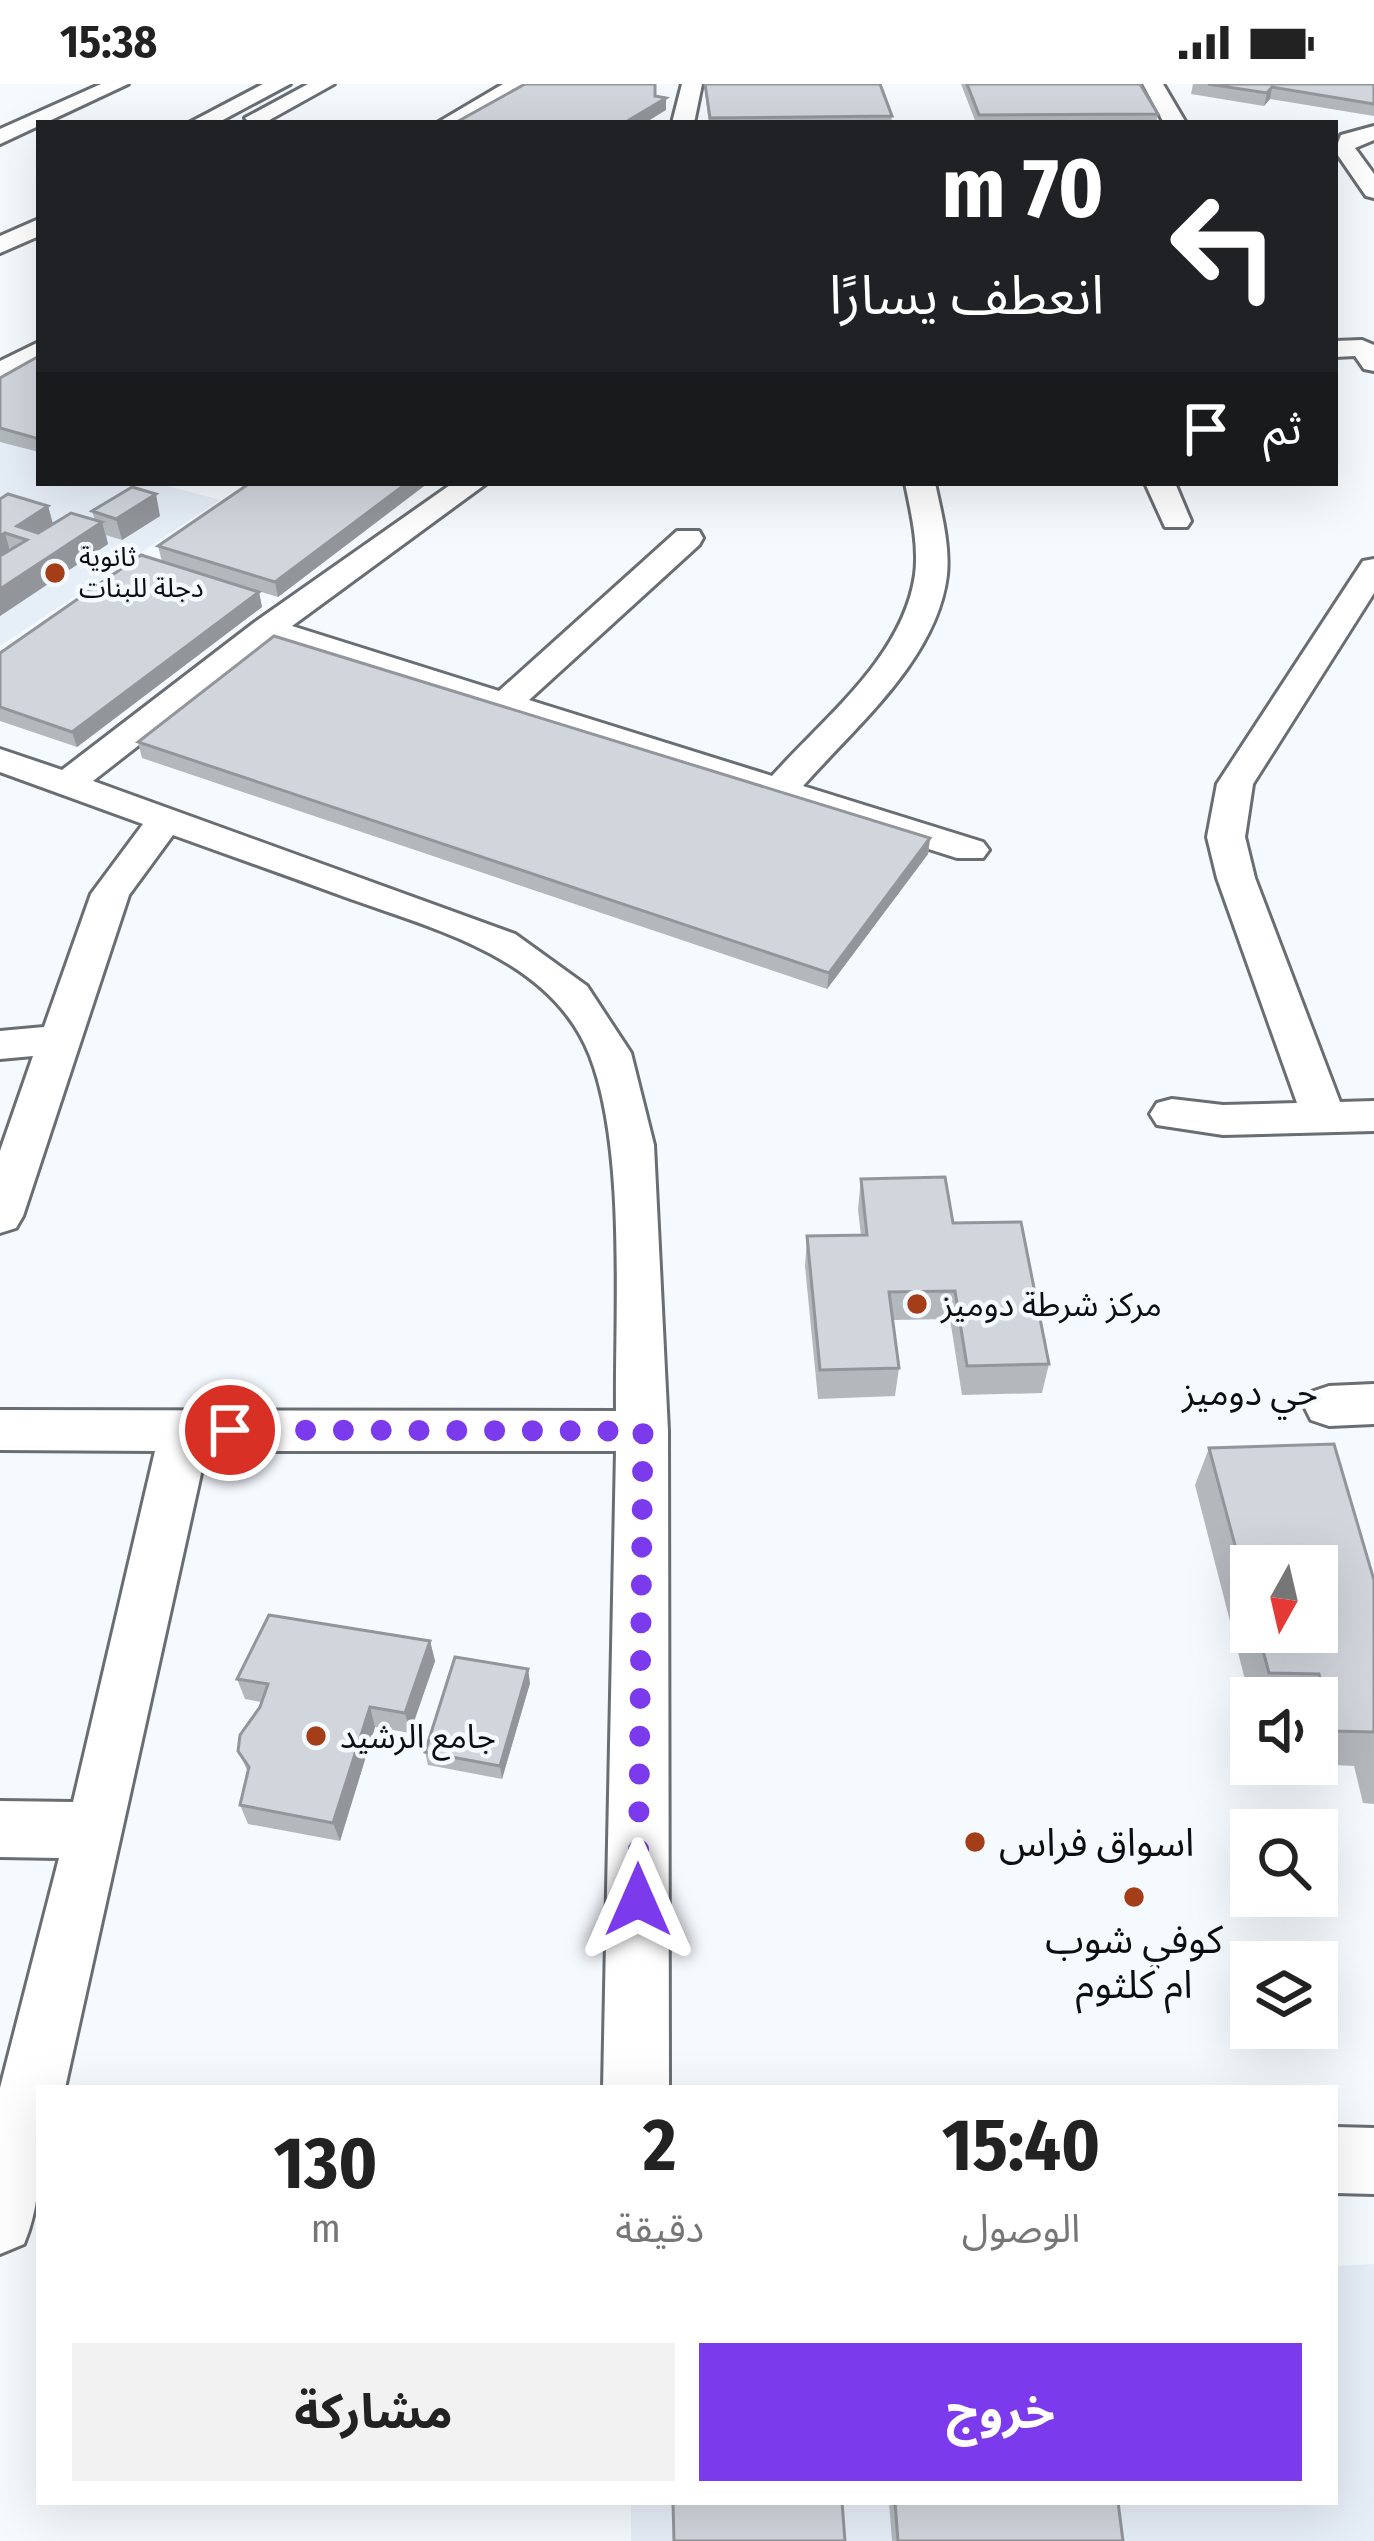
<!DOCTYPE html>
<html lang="ar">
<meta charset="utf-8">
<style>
:root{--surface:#fff;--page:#f2f2f2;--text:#222;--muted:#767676;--accent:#7c3aed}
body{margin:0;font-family:"Fira Sans Condensed","Noto Sans Arabic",sans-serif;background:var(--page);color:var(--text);direction:rtl;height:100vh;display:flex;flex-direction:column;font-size:45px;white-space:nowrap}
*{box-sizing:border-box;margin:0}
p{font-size:39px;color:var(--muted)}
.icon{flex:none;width:66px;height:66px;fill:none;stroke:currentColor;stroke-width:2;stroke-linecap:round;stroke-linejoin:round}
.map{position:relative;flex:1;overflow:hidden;direction:ltr}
.panel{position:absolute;left:36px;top:2001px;width:1302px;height:420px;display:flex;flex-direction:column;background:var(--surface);border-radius:0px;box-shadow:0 12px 48px #0002;direction:rtl}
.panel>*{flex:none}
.guide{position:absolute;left:36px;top:36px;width:1302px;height:366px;border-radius:0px;box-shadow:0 12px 48px #0002;direction:rtl;background:#202124;color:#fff;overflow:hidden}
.needle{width:78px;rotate:188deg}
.buttons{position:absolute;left:1230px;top:1461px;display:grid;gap:24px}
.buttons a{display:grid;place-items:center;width:108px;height:108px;border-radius:0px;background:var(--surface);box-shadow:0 12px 48px #0002;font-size:60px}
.pin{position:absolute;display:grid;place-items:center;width:102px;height:102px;color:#fff;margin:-51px;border:6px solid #fff;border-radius:50%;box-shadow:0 3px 12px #0007}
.me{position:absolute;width:132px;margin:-66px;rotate:0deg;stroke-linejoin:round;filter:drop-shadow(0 0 9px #0008)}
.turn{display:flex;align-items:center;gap:42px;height:252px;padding:0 36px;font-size:54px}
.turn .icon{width:156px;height:156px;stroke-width:2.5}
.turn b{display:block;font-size:84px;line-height:102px}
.then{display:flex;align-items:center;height:114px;padding:0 36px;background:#0003;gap:24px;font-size:45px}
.eta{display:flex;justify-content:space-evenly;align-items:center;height:204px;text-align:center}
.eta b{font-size:72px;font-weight:700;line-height:84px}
.cta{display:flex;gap:24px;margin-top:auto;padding:24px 36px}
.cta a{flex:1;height:138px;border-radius:0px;background:var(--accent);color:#fff;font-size:48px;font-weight:700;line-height:138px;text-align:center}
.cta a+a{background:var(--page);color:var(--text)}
.status{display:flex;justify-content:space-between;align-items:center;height:84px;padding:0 60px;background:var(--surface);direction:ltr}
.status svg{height:33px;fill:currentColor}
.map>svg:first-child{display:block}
.built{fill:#e6eef8}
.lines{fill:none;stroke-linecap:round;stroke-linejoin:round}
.minor-casing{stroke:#696e73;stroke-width:6}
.minor{fill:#fff;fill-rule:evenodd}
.wall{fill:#b3b8bd;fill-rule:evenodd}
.shaded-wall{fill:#92969a}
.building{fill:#d0d6dc;stroke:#92969a;stroke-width:3}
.route{stroke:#7c3aed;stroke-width:21;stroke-dasharray:0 37.8}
.poi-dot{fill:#a43e18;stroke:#f5faff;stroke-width:4.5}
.labels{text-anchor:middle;stroke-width:9;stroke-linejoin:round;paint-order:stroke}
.far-poi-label{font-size:27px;fill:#0c0e10;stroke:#f5faff;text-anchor:start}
.poi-label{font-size:33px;fill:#0c0e10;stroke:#f5faff;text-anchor:start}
.neighbourhood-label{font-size:36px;fill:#0c0e10;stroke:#f5faff}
.near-poi-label{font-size:39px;fill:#0c0e10;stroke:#f5faff;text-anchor:start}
</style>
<div class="status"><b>15:38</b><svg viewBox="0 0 49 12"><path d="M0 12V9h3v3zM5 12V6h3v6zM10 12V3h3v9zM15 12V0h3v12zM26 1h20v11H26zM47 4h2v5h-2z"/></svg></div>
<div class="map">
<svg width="1374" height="2457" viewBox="0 0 1374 2457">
<rect width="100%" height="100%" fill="#f5faff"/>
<path class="built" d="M0,356l39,11v32h118l63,17 -220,146z
M1374,2180v277h-743v-39h704v-236z"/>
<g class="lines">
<defs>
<path id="minor" d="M101,0h27l-128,60v-15z
M263,0h27l-73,39h-28z
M308,0h26l-70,39h-14l-5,-5z
M503,0h25l-64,39h-27z
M682,0h20l-8,39h-22z
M1143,0h20l23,39h-22z
M1374,42v14l-19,8 19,26v24l-8,-2 -31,-45 6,-16z
M39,135v17l-39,17v-17z
M1362,256l12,5v26l-10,-2 -9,-13 -20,1v-16z
M39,258v19l-39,19v-19z
M453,399h34l-195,143 207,65 178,-160h22l4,7 -4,7 -170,155 243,76c52,-58 131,-119 143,-201 4,-30 -4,-63 -10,-92h30c6,29 15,61 12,92 -10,84 -91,151 -144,211l180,56 6,8 -6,8h-26l-685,-217 -179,140 422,153 72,52 44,67 23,92 14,286 1,657h-66l13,-637h-410l-141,637h-26c0,53 6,106 -15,156l-24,10v-166l59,-230 -59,-1v-56l73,1 82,-351 -155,-1v-40l616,1c-1,-103 10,-262 -26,-355 -38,-98 -156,-127 -245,-159 -57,-21 -114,-41 -172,-62l-44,60 -106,321 -7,12 -16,5v-82l33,-95 -33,3v-28l44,-4 47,-133 52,-70 -143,-52v-23l62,21 193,-148z
M1145,399h30l16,38 -4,6h-22z
M1374,475v34l-121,191 -8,53 10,41 85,224 34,-1v30l-151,4 -66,-10 -7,-11 7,-11 15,-4 51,6 74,-2 -80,-225 -10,-41 10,-53 146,-223z
M1374,1300v40l-45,2 -18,-6 -7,-14 7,-14 18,-6z
M1335,2043l39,1v66l-39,-1z"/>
</defs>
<use href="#minor" class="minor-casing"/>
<use href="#minor" class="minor"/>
</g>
<path class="wall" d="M704,0h176l12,32 -1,7h-182z
M961,0h179l18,30 -2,9h-180z
M1193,0h181v32l-104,-17 -6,7 -73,-12z
M39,272v96l-39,-10v-64z
M250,399h178l-150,114 -114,-35 95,30 3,15 -185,140 -77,-26v-68l162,-91 -4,-16z
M0,415l48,7 5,18 42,-4 -3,-9 68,5 -38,24 -16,-5 2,9 -108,72z
M138,658l792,96 -2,16 -101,135 -685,-231z
M861,1095l92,44 96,141 -7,29 -80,2 -12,-76 -57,1 6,48 -4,28 -77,3 -13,-133 2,-30h54l-3,-27z
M1209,1364l165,132v224l-11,-1 -9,-37 -40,-2h3v-66h-66v5l-56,-218zM1251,1482l66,66h-66z
M430,1557l5,20 -25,72 -35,-6 -35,114 -92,-17 -8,-19 8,-33 -10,-21 23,-49 -16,-3 -8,-20z
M530,1599l-28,96 -74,-14 -3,-13z
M889,2418h229l5,39h-231z"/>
<path class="shaded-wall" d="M1272,3l-2,12 -6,7 3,-13z
M666,14v12l-21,13h-20z
M407,399h21l-150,114 -3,-15z
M156,410l4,22 -38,24 -6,-21z
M48,422l6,22 -27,12 -10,-14z
M102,438l6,22 -108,72v-27z
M5,449l6,22 -11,7v-26z
M259,508l3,15 -185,140 -5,-15z
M930,754l-2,16 -101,135 2,-16z
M430,1557l5,20 -25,72 -5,-20z
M528,1585l2,14 -28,96 -2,-13z
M370,1623l5,20 -35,114 -7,-18z"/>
<path class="building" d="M525,0h130v12l11,2 -42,25h-169z
M705,0h175l12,32 -182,2z
M967,0h173l18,30 -179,1z
M1208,0h166v20l-102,-17 -5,6z
M39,272v83l-39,-11v-50z
M250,399h157l-132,99 -117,-36z
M132,403l24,7 -40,25 -24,-8z
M8,410l40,12 -31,20 21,7 33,-20 31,9 -102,67v-33l27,-16 -22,-7 -5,3v-37z
M141,471l118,37 -187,140 -72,-25v-54z
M274,552l656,202 -101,135 -691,-231z
M945,1093l8,46 68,-1 28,142 -82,2 -12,-75 -66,1 10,76 -79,2 -13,-134 60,-1 -6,-56z
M1334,1360l40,136v152l-41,-1 -14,-57 -50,-1 -11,-41h59v-66h-66v39l-42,-157z
M269,1531l161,26 -25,72 -35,-6 -37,116 -93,-18 9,-38 -11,-16 2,-16 20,-28 8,-23 -31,-5z
M455,1573l73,12 -28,97 -75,-14z
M673,2418h169l3,39h-171z
M895,2418h223l5,39h-225z"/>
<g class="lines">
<path class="route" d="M230,1346l413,1 -5,469"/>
</g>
<g class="poi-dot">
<circle cx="55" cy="489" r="12"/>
<circle cx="917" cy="1220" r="12"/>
<circle cx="316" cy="1652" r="12"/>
<circle cx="975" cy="1758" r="12"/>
<circle cx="1134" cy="1813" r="12"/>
</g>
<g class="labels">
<g class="far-poi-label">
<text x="79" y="482">ثانوية<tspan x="79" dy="31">دجلة للبنات</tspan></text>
</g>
<g class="poi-label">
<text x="941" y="1232">مركز شرطة دوميز</text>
<text x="340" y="1664">جامع الرشيد</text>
</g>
<g class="neighbourhood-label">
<text x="1250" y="1321">حي دوميز</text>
</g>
<g class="near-poi-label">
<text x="999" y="1772">اسواق فراس</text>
<text x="1134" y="1869" text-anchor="middle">كوفي شوب<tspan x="1134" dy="45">ام كلثوم</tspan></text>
</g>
</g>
</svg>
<div class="buttons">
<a><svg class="needle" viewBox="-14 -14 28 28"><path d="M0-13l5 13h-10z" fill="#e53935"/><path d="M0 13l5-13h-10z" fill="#767676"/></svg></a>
<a><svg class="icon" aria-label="sound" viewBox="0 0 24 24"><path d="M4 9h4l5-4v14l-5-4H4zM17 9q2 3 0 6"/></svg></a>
<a><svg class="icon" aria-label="search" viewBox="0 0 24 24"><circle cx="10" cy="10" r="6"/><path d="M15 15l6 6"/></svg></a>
<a><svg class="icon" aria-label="layers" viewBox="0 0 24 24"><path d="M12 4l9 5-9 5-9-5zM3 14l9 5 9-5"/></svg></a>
</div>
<div class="pin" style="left:230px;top:1346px;background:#d93025"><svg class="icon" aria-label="arrive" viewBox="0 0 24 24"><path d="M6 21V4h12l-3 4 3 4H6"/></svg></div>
<svg class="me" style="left:638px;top:1816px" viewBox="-20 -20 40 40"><path d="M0-17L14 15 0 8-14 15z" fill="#7c3aed" stroke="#fff" stroke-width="4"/></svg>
<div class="guide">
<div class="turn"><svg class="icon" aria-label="left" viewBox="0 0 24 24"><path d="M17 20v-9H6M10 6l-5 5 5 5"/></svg><div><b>70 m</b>انعطف يسارًا</div></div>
<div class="then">ثم<svg class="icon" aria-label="arrive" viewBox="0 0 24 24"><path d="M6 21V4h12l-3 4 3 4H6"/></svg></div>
</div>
<section class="panel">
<div class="eta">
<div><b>15:40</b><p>الوصول</p></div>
<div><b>2</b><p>دقيقة</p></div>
<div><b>130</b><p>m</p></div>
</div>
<div class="cta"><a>خروج</a><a>مشاركة</a></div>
</section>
</div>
